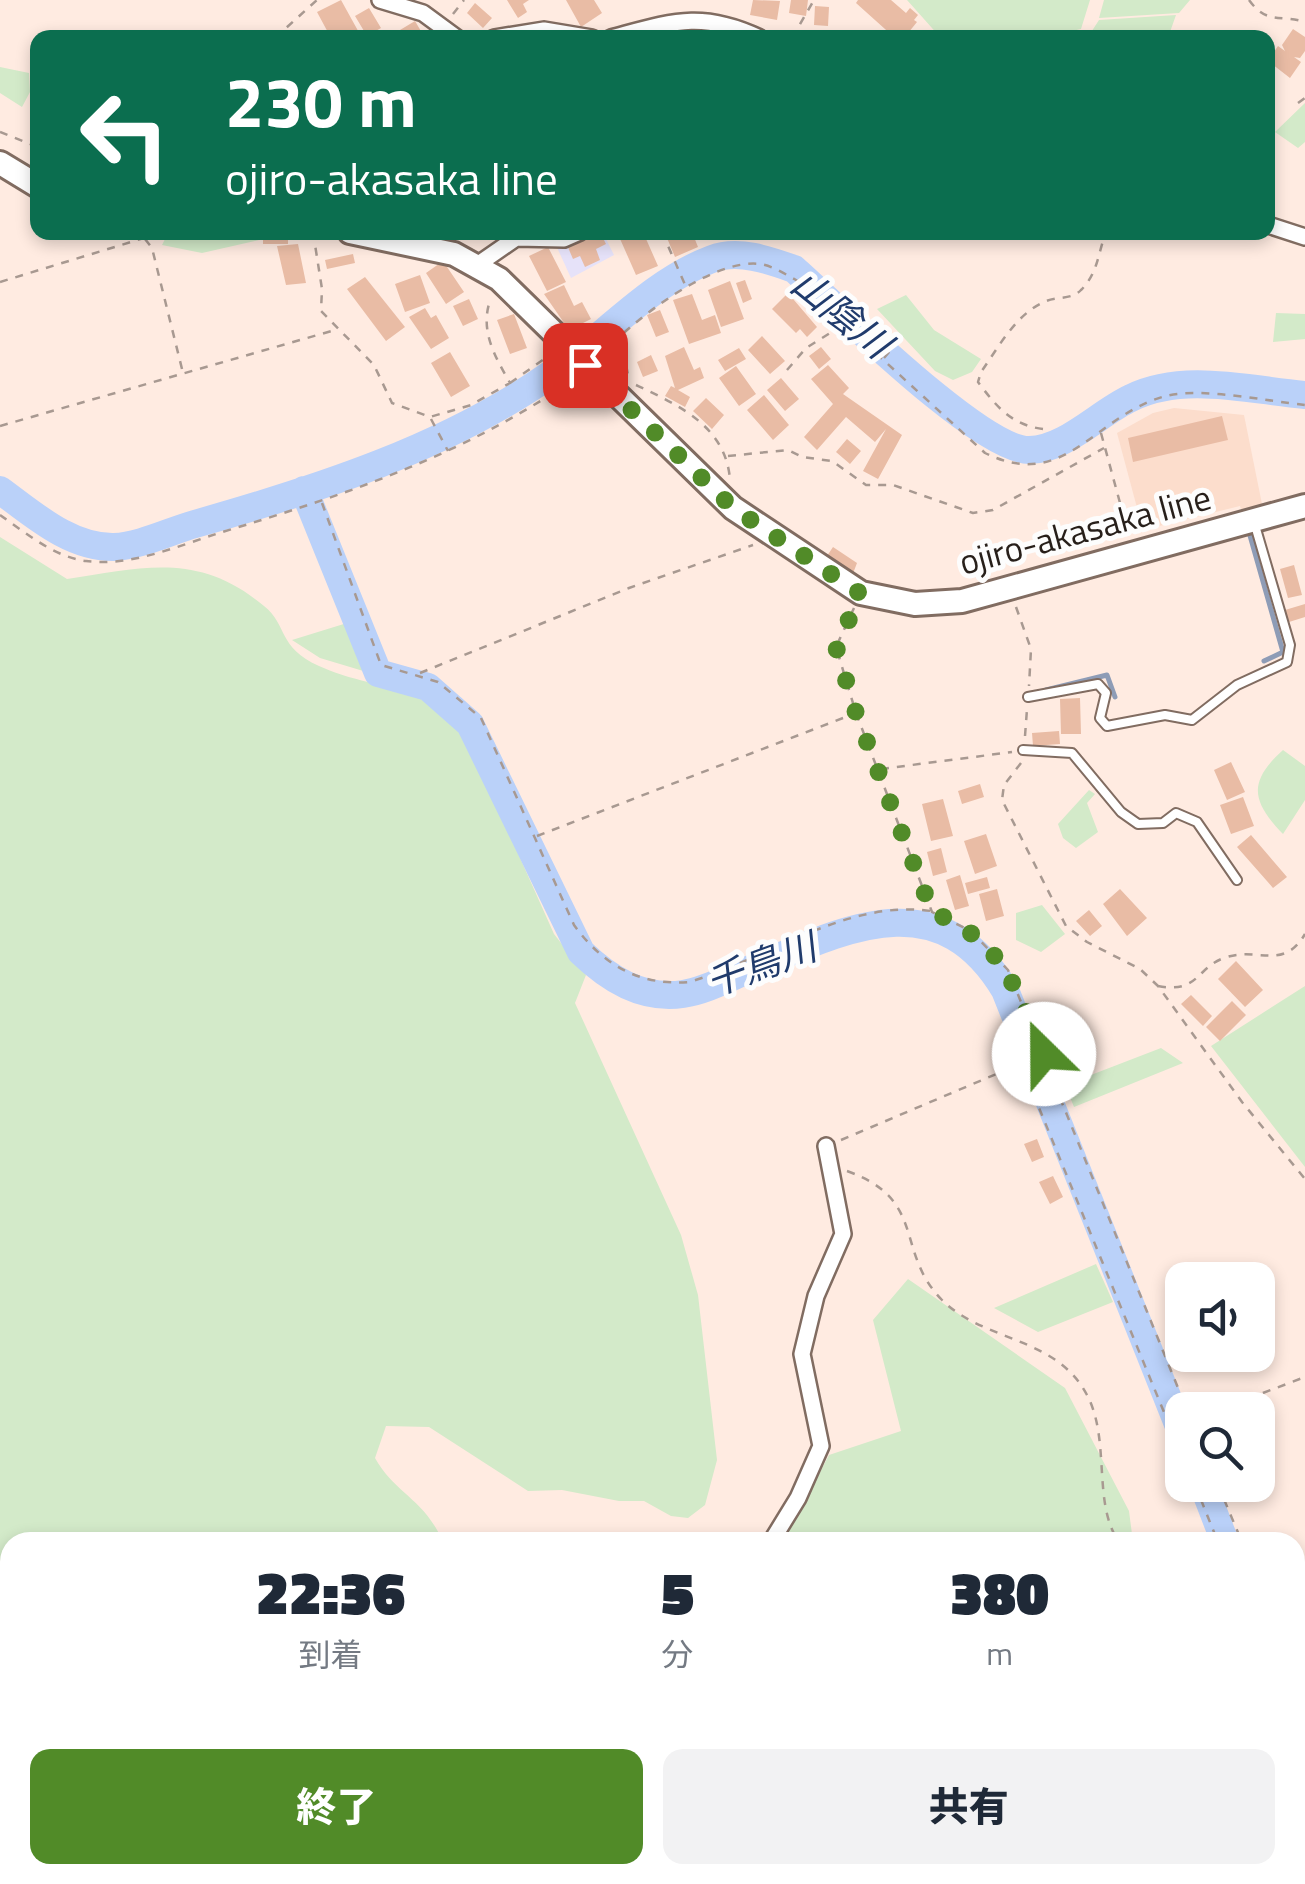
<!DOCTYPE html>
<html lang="ja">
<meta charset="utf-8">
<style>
:root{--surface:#fff;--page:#f2f2f3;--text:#1f2937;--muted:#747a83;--accent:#518b28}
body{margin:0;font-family:"Titillium Web","Noto Sans JP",sans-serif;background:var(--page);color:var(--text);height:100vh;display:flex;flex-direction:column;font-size:38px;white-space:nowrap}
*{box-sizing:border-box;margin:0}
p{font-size:32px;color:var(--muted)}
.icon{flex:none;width:55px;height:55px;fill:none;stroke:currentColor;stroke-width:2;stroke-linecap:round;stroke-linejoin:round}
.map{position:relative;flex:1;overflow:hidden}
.drawer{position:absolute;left:0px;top:1532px;width:1305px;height:352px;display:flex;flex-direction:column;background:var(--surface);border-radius:30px 30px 0 0;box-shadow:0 5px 15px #0003}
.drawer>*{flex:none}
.guide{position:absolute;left:30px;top:30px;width:1245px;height:210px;border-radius:20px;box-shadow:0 5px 15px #0003;background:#0b6e4f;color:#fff;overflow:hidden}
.controls{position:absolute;left:1165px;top:1262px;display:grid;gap:20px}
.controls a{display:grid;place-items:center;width:110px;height:110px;border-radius:20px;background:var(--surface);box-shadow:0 5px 15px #0003;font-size:50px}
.pin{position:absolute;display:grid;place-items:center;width:85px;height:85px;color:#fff;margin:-42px;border-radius:20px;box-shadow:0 5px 15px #0006}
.me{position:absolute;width:110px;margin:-55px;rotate:337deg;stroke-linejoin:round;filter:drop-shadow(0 0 8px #0008)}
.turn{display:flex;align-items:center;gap:35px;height:210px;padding:0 30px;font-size:45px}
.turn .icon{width:130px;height:130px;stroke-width:2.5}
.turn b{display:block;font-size:70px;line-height:85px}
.eta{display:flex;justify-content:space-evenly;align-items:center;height:170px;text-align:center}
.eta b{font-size:60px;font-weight:800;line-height:70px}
.cta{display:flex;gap:20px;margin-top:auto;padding:20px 30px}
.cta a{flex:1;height:115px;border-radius:20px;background:var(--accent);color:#fff;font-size:40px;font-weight:800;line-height:115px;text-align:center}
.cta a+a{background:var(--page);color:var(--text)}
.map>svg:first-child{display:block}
.commercial{fill:#e6e2f9}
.built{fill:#fcddcc}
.green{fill:#d3eac9}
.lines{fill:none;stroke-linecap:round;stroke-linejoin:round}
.stream{stroke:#8e9cb6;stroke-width:5}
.river{stroke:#bad1f9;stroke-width:28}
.building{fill:#e9bca5}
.service-casing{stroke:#816c61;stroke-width:12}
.minor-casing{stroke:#816c61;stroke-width:20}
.secondary-casing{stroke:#816c61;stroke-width:28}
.path{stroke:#a89991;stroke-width:2.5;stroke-dasharray:8 8;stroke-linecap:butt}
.service{stroke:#fff;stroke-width:8}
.minor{stroke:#fff;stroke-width:15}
.secondary{stroke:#fff;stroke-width:22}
.route{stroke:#518b28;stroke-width:18;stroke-dasharray:0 32.4}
.labels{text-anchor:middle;stroke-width:10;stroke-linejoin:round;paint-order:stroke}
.street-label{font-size:35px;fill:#271f1a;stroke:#fdfdfd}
.water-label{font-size:38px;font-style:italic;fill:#203b6c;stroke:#fdfdfd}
</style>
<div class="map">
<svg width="1305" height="1884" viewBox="0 0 1305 1884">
<rect width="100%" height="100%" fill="#ffebe1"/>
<path class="commercial" d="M593,233h10l11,22 -43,23 -16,-35 10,1z"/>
<path class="built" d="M1174,408l70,7 19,94 -20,7 -3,-10 -97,24 -26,-97 36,-20z"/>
<path class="green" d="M907,0h183l-9,29 -35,8h-106z
M1104,0h86l-11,13 -80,5z
M1176,15l-6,17 -82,5 11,-17z
M0,67l29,6 1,19 -8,15 -22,-14z
M1305,103v39l-7,6 -23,-16z
M168,233h91v7l-57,13 -40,-8z
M906,295l28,35 47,29 -9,13 -19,8 -18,-9 -58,-62z
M1276,313l29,1v25l-32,3z
M0,537l67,42c76,-11 131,-28 197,27 24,19 13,41 55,60 58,26 106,15 148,73l87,195 32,41 -11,28 106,232 17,60 19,165 -12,45 -17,13 -17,-2 -27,-15h-25l-57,-11 -34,1 -99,-64 -43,-1 -11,32c20,36 49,40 68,84h-433v333h664l7,9h-681z
M347,623l23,50 -50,-15 -28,-18z
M1283,750l22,16v34l-22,34c-33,-34 -34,-53 0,-84z
M1089,790l6,4 -8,9 11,29 -22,16 -13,-10 -5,-14z
M1042,905l23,29 -24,18 -25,-12v-27z
M1305,986v181l-94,-121z
M1161,1048l22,15 -109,44 -9,-22z
M1096,1264l17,38 -75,30 -44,-24z
M908,1279l157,109 64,123 4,31h-350l46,-87 72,-24 -28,-111z
M717,1875h493l2,9h-502z"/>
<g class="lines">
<path class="stream" d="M1249,532l34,120 -19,9
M1046,690l61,-15 8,22"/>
<path class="river" d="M0,490c33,24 70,58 114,57 26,-1 56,-16 81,-23 123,-35 251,-76 356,-150 53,-37 100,-92 161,-115 26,-10 57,1 82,10 42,37 186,181 235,181 36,0 71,-38 102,-52 52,-26 118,-8 174,-3
M304,490l74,183 50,14 42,37 111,228c28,27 61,48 102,42 20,-3 40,-13 58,-21 95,-39 195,-98 264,17l177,444
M1203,1485l22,57
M1295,1720l10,35"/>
</g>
<path class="building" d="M341,0l21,38h-31l-14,-26z
M507,0h22l-6,4 4,8 -9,6z
M566,0h28l8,13 -21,14z
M753,0l27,1 -3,19 -27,-5z
M791,0h17l-2,16 -17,-3z
M858,0h33l15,13 4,-5 8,7 -4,5 3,2 -13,16h-9l-39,-35z
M475,3l17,15 -9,10 -16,-15z
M815,6l14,1 -1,19 -14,-1z
M369,8l12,20 -14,8 -12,-20z
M415,21l10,17h-28l-2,-5z
M1293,29l12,8v14l-5,7 -6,-1 7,5 -11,16 -22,-17 10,-15 7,5 -3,-6z
M263,232h25v12h-25z
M600,232l6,12 -10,5 4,11 -15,7 -5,-11 -7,3 -6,-14z
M617,232h26l15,34 -22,9z
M679,232h13l6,15 -23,10 -8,-19z
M298,244l8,39 -20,2 -9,-39z
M548,247l18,35 -19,9 -18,-35z
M353,254l2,9 -28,6 -2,-9z
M443,261l21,31 -18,12 -20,-31z
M420,275l10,28 -25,9 -10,-28z
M365,277l40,50 -19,14 -39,-52z
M745,280l7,19 -9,4 -7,-20z
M730,281l14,38 -23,8 -13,-37z
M564,285l10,21 8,-4 9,17 -22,11 -25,-36z
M788,293l29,34 -10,10 -7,-8 -4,4 -24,-24z
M692,294l10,26 13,-5 6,18 -32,11 -16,-44z
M469,299l9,20 -15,7 -10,-20z
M425,308l6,10 5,-3 13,23 -18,11 -22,-32z
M660,310l9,22 -13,5 -9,-22z
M514,314l13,34 -17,6 -13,-34z
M762,336l23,25 -15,13 -22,-24z
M684,347l10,23 6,-3 4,11 -26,12 12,7 -5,10 -20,-11 6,-10 4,2 -10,-32z
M821,347l10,12 -12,10 -10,-13z
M739,348l7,11 -21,12 -7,-11z
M450,352l20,34 -19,11 -20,-34z
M651,355l7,16 -15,6 -6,-15z
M828,365l21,23 -6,6 59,41 -24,44 -15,-8 23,-42 -11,13 -29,-25 -29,33 -13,-13 29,-33 -22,-25z
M736,366l20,28 -17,12 -20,-28z
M781,378l18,21 -14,12 -18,-21z
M764,395l25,30 -16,15 -26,-30z
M706,398l18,17 -12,14 -19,-18z
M1222,416l6,24 -95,22 -5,-24z
M847,439l14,12 -11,13 -14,-12z
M833,547l24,16 -5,13 -27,-17z
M1294,565l8,30 -14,3 -8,-29z
M1305,604v13l-16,5 -4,-12z
M1080,698l1,36h-20l-1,-35z
M1059,731l1,13 -27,2 -1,-13z
M1231,762l14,30 -18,8 -13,-30z
M980,784l4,13 -22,7 -4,-13z
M1243,797l11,29 -23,8 -11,-29z
M943,799l10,37 -22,5 -9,-37z
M986,834l11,32 -22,8 -11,-33z
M1251,835l36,42 -14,11 -36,-41z
M941,848l6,24 -14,4 -6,-24z
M960,875l9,31 -14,4 -9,-30z
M987,877l3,11 -22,6 -3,-11z
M997,889l7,27 -18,5 -7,-27z
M1120,889l27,29 -20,18 -24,-32z
M1089,910l13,16 -12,10 -14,-15z
M1236,961l27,29 -18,17 -27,-28z
M1191,995l21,21 -9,10 -22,-22z
M1232,1001l14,14 -26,26 -14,-14z
M1037,1139l7,18 -12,5 -8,-18z
M1053,1176l10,21 -13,7 -11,-22z"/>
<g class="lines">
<defs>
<path id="service" d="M1028,697l70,-13 8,9 -6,25 7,8 58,-11 27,5 45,-35 50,-23 3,-17 -36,-123
M1023,750l49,3 49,59 17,12 25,-1 13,-10 21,9 40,58"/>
<path id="minor" d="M380,0l43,13 34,25
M494,38l50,-8 48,8
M611,38c60,-16 90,-28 149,0
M1268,225l37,12
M477,265l39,-27 48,1 16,-7
M771,1542l27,-44 23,-52 -19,-92 14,-58 27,-62 -17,-88"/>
<path id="secondary" d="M0,163l38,23
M350,232l104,22 45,25 234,229 128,85 54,11 47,-3 343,-95"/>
</defs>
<use href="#service" class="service-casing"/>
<use href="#minor" class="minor-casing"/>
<use href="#secondary" class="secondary-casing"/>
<path class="path" d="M1249,0c18,25 31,14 56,22
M453,14l11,-14
M275,38l42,-38
M792,38l22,-38
M1298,103l7,-5
M0,132l38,15
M313,232l9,57 -1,22 53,54 18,38 38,14 41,-12 39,-22c-16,-28 -31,-54 -19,-85
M662,232l24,55
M145,239l7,9 31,125
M0,282l144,-44 3,-6
M621,334l7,42
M601,355c31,-34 111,-97 159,-91 13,2 25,10 36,16l189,173c81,40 110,-39 181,-57 37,-9 100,5 139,9
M884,358l15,-18
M787,370l19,-22 37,-23
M510,383l37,-26
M636,385c44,21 89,41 94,94
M431,419l17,32
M0,426l335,-96
M1043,429c-32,-4 -47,-23 -65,-47l3,-10c17,-24 35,-58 63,-70 12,-6 28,-2 37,-12 17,-17 17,-37 25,-58
M1101,433l28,103
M728,456l60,-6 14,7 30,4 34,24h27l80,28 20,-3 111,-62
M322,503l59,162 57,17 43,36 93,207c29,40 65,61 115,57 79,-23 157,-83 242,-71
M0,515c26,18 54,42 86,46 44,6 92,-15 133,-28 129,-39 242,-77 354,-153
M1016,607l15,42 -2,37
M854,608l-18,39 20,66 76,199 39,19 37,39 179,440
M420,673l209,-85 124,-43
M1025,736l2,-27
M1021,763l-17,22 -2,15 64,126 21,16 53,27 18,17 84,116 63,77
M881,769l131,-17
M537,836l319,-123
M1158,986c42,8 38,-20 69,-29 32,-10 56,14 78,-23
M1021,1064l161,392
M841,1140l200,-85
M847,1171c81,29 47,80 95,129 42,42 114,36 145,95 24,45 5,109 32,147
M1218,1410l87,-33
M1172,1427l10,-4
M1195,1485l23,57
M1218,1485l24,57
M1295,1680l10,29
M755,1875l1,9
M1227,1875l3,9
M674,1884l5,-9"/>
<use href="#service" class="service"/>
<use href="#minor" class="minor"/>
<use href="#secondary" class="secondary"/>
</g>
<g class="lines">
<path class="route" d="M585,365l148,143 128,86 -25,53 20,66 76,199c72,29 83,76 112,142"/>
</g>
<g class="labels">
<g class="street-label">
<text transform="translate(1085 530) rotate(-15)" y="12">ojiro-akasaka line</text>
</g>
<g class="water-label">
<text transform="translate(841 314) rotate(39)" y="13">山陰川</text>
<text transform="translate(761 965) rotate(-20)" y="13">千鳥川</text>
</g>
</g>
</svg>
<div class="controls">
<a><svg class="icon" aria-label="sound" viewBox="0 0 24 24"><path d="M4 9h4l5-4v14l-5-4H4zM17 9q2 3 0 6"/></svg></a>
<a><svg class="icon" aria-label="search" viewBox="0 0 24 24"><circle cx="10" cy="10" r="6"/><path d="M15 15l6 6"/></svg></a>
</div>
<div class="pin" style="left:585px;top:365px;background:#d93025"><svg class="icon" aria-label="arrive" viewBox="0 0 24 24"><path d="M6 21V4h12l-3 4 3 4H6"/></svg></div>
<svg class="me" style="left:1044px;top:1054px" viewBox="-20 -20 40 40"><circle r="19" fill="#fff"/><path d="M0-13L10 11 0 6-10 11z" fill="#518b28"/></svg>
<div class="guide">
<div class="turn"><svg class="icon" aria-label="left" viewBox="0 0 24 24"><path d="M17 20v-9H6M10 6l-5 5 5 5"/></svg><div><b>230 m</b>ojiro-akasaka line</div></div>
</div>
<section class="drawer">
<div class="eta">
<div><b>22:36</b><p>到着</p></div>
<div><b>5</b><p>分</p></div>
<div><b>380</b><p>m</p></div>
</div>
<div class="cta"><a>終了</a><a>共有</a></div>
</section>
</div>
